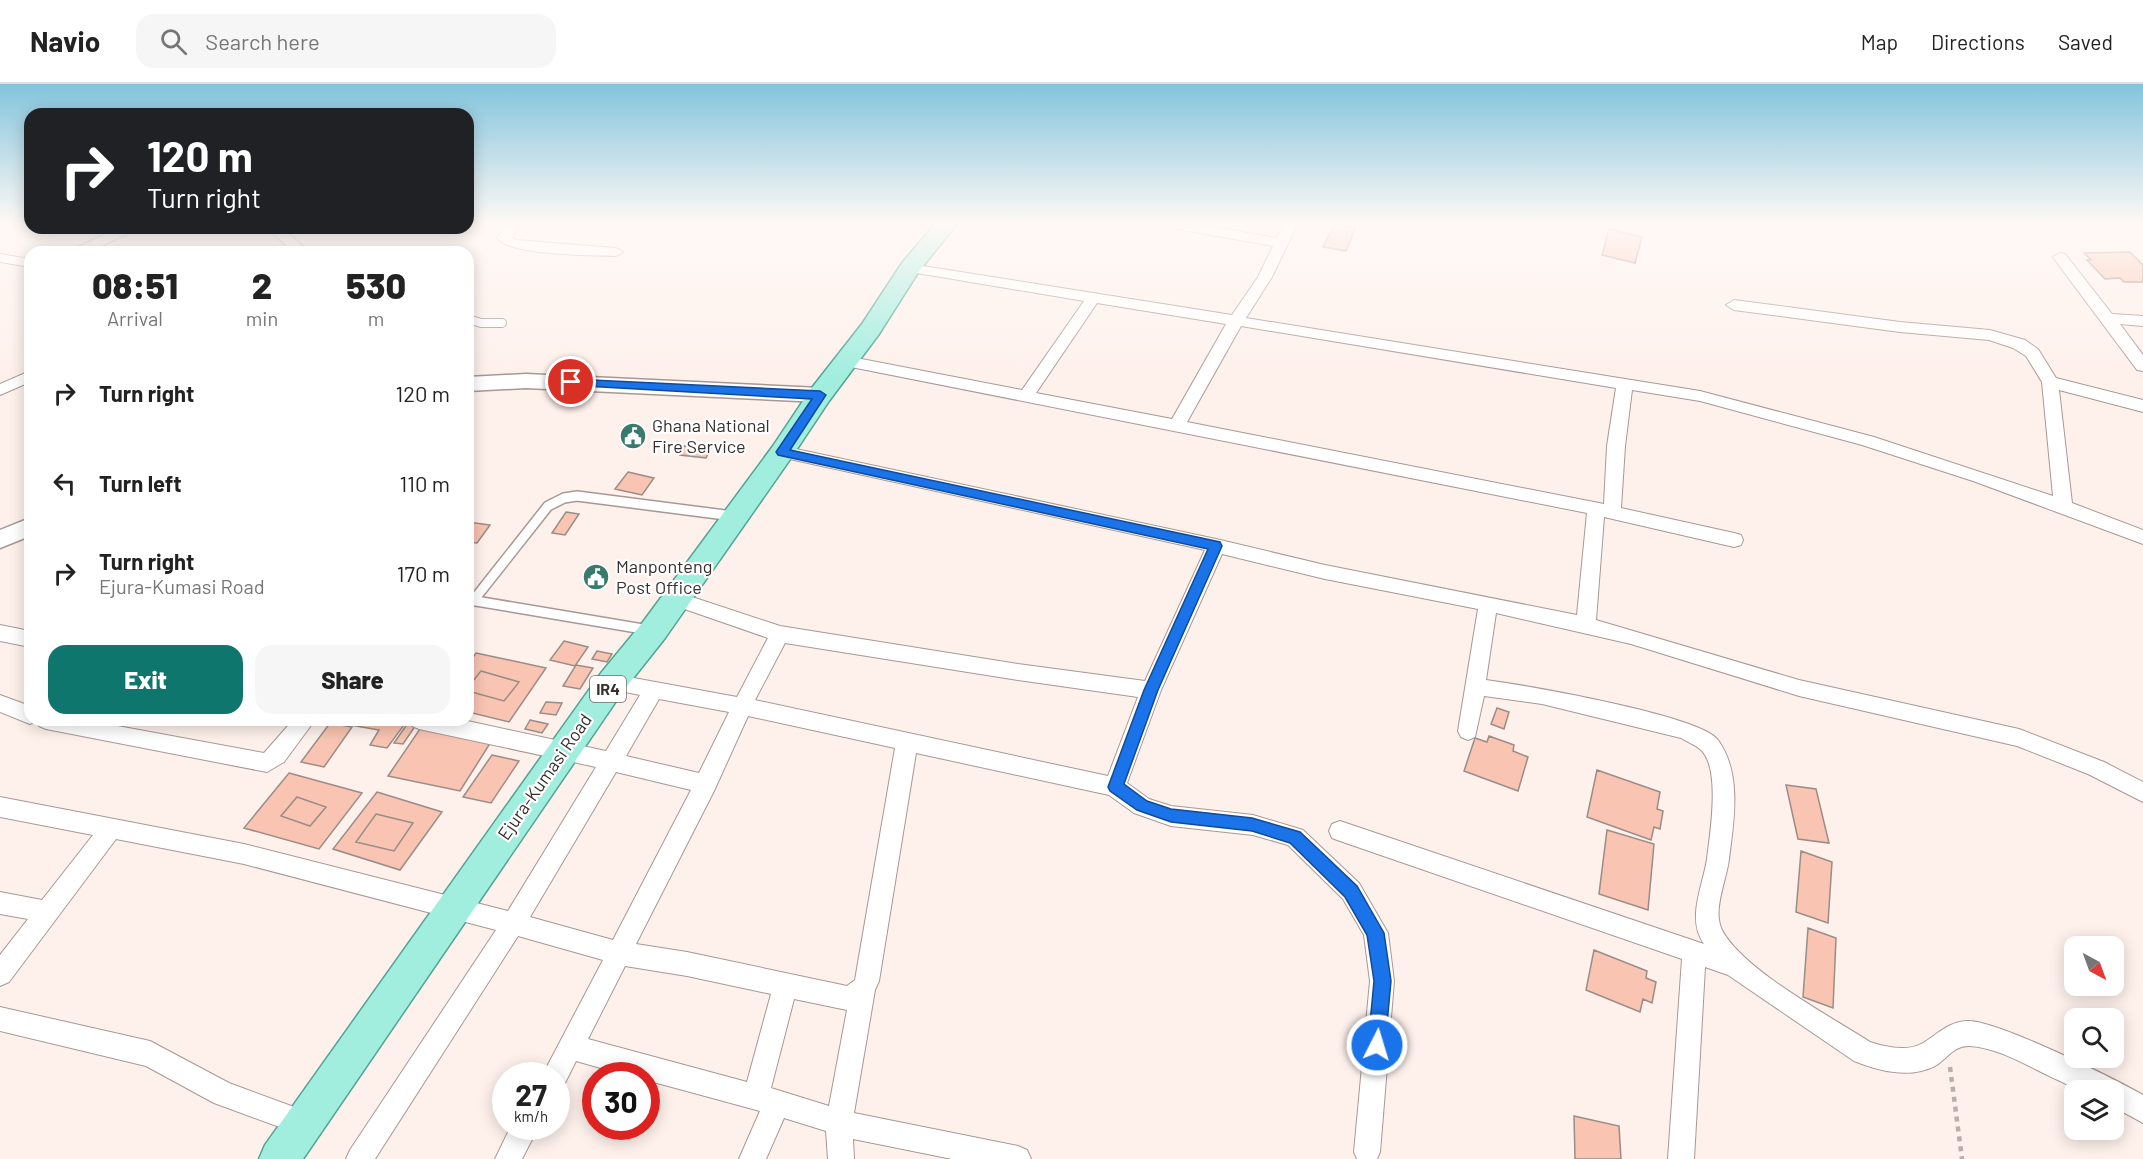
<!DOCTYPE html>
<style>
:root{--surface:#fff;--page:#f6f6f6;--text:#222;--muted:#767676;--line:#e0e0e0;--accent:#0f766e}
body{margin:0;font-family:Barlow,sans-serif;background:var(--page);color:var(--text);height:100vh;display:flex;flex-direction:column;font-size:22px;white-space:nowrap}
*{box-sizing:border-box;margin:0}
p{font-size:20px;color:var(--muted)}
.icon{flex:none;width:33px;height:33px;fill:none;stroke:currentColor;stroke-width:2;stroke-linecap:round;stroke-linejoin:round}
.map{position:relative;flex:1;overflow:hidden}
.sheet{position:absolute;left:24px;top:162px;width:450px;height:480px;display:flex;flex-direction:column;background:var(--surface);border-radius:18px;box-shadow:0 3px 15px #0003}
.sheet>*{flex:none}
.hud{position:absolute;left:24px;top:24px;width:450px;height:126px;border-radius:18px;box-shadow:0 3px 15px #0003;background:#202124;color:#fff;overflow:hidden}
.needle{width:39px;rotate:139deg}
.fabs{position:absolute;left:2064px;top:852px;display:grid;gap:12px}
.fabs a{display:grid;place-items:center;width:60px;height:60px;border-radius:12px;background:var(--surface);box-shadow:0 3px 15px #0003;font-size:30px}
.speed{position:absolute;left:492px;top:978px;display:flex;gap:12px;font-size:30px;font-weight:700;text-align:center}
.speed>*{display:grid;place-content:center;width:78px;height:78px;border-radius:50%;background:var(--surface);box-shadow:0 3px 15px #0003;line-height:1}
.speed small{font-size:15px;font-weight:400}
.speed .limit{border:9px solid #d22;background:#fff;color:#111}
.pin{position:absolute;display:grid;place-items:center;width:51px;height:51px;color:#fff;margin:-26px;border:3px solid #fff;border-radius:50%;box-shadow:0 2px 6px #0007}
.me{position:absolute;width:66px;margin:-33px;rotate:5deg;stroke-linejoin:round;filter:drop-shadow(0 0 4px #0008)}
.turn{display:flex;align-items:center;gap:21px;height:126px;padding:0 24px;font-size:27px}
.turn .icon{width:78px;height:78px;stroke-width:2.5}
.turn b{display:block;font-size:42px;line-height:51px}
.eta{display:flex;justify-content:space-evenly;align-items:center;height:102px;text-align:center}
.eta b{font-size:36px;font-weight:800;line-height:42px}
.action{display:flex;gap:12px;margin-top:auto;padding:12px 24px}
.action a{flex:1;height:69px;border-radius:18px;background:var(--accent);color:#fff;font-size:24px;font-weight:800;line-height:69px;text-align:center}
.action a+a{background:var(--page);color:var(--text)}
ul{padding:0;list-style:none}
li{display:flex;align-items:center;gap:18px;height:90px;padding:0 24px}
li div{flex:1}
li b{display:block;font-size:22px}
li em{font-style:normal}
header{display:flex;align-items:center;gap:36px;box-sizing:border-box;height:84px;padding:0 30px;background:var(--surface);border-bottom:2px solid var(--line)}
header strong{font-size:28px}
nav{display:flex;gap:33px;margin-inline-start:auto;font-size:21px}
.search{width:420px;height:54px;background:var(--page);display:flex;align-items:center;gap:15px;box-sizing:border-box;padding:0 21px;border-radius:18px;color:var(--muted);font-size:22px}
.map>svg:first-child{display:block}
.building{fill:#f9c4b2;stroke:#9a8c87;stroke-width:1.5;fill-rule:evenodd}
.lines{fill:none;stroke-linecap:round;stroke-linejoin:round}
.service-far1-casing{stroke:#a79893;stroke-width:10}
.service-casing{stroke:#a79893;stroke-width:12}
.minor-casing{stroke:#a79893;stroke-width:2}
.tertiary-casing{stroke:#a79893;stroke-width:3}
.primary-casing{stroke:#52a492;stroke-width:3}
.path{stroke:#b8aeaa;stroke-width:4.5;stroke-dasharray:5 5;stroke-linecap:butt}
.service-far1{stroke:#fff;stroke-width:8}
.service{stroke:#fff;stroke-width:9}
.minor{fill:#fff;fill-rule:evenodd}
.tertiary{fill:#fff;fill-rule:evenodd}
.primary{fill:#a1eedf;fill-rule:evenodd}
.route{fill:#1a73e8;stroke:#114b97;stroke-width:1.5}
.labels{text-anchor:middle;stroke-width:4.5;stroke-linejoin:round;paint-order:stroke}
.shield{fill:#fff;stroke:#726d6c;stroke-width:1.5}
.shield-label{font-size:16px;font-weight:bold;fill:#352f2d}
.poi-label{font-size:18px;fill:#352f2d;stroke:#fff;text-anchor:start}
.street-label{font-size:18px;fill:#352f2d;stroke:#fff}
</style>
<header>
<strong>Navio</strong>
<div class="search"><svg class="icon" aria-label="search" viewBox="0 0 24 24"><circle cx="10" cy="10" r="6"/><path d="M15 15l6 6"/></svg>Search here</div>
<nav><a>Map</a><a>Directions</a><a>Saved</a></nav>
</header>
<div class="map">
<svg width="2143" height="1075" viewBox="0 0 2143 1075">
<rect width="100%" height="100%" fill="#fef1ec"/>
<path class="building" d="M1334,141l22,2 -10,24 -23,-4z
M1609,145l33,8 -7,26 -33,-8z
M2130,168l13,13v17h-19l-4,-4 -15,1 -18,-19h4l-7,-7z
M684,362l27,2 -5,10 -26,-3z
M628,388l26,6 -12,17 -27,-6z
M566,428l13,2 -14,21 -13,-2z
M468,438l22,3 -13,18 -9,-1z
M564,557l24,6 -13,19 -25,-6z
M597,567l15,3 -5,8 -15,-3z
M476,569l70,15 -37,54 -41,-10v-21l36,10 15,-19 -38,-11 -13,16v-23z
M576,581l17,3 -13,21 -17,-3z
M481,587l38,11 -15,19 -36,-10v-4z
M546,618l16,1 -6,12 -16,-2z
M1497,624l12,4 -5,17 -13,-5z
M334,636h70l3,1 -20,27 -17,-3 9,-15 -46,-8z
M410,636l8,2 -15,22 -9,-1z
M530,636l18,4 -6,9 -17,-4z
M330,639l22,4 -28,40 -23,-5z
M424,639l70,14 -34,54 -72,-15z
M1489,652l25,9 -1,6 15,6 -10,34 -54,-20 11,-33 12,4z
M492,671l27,6 -28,42 -28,-6z
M1597,686l63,22 -3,17 6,2 -3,18 -6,-2 -3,13 -64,-23z
M289,689l73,20 -43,56 -75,-21zM297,713l29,10 -16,19 -29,-10z
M1786,701l30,4 13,54 -31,-4z
M377,708l65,20 -42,58 -67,-21zM376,730l37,9 -19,28 -38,-9z
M297,713l29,10 -16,19 -29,-10z
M376,730l37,9 -19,28 -38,-9z
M1607,746l47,14 -6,66 -49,-16z
M1801,767l31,11 -4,61 -32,-11z
M1808,844l28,10 -3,70 -30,-11z
M1594,866l53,21 -1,7 10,4 -4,21 -9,-4 -3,13 -54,-22z
M1574,1032l45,10 2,33h-46z"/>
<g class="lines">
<defs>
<path id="service-far1" d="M468,235l13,4h21"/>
<path id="service" d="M470,516l179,30
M473,517l75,-95 16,-8 13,-2 156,20"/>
<path id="minor" d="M506,141h14l-8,12 3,3 101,8 7,4 -7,4c-25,-1 -105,0 -119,-18z
M1170,141h31l76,13 6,-13h14l-25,52 -26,41 454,73 174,46 179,59 -11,-114 -16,-26 -13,-8 -24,-8 -89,-8 -166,-22 -8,-5 8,-5 166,22 90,8 35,10 13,9 18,29 87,22v12l-84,-22 13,113 71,27v14l-170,-63 -111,-36 -162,-44 -68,-11 -7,56 -4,62 113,25 7,2 2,5 -2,5 -7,2 -130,-30 -8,103 203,60 220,49 85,33 39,20v20l-55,-28 -71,-28 -218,-50 -168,-52 -135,-31 -10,67c37,5 214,35 232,60 24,33 16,80 11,119 -2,20 -17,51 -7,71 21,40 108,86 148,112 15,5 38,10 53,1 15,-9 25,-21 44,-22 28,-2 148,58 176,74v28l-29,-16v-17c-11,0 -23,3 -33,0 -7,-1 -15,-6 -21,-9 -28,-12 -59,-33 -90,-35 -16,-1 -23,13 -35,20 -26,13 -56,5 -81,-5l-126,-86 -23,-8 -11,192h-26l14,-200 -342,-118 -8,-3 -3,-7 3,-7 8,-3 364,123c-18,-26 -1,-58 3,-85 3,-26 14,-90 -6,-109 -5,-5 -14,-8 -20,-12l-139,-34 -58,-8 -9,41 -7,3 -7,-3 -3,-6 20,-122 -153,-30 -103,-25 -61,136 -34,93 22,16 22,7 82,9 50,15 56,53 29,50 6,48 -14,171 -3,7h-20l-3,-7 16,-171 -6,-46 -21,-36 -55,-54 -35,-10 -82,-9 -37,-13 -25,-18 -193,-42 -37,228 -4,9 -21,123 164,33 9,4 4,9h-79l-99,-20 1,20h-26l-2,-28 -42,-13 -18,41h-27l21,-48 -114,-31v-4h-17l-53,-15 -12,24 -8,3v-12h-14l61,-116 -85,-24 -143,223h-29l4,-9 146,-220 -252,-66 -128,-25 -107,143 -9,4v-31l28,-36 -28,-5v-22l42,8 51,-65 -93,-18v-20l244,47 264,67 88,-144 -177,-38 -7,-3 -3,-6h54l143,31 34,-56 -35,-7 -3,-6 3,-6 7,-2 125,23 31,-59 -98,-34 -3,-5 3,-5 7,-2 103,34 238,38 127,17 60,-131 -429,-94 -3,-4 3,-4 6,-2 434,93 109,26 252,50 10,-102 -741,-147 -8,-5 8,-5 176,34 62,-89 -179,-30 -2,-3 7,-4 322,51 26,-38 15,-31 -96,-17zM1097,219l129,21 -54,95 -136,-26zM1241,242l375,62 -9,58 -3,58 -417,-82zM785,559l233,37 120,17 -30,79 -353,-76zM659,615l70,13 -30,61 -73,-17zM748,632l147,32 -40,232 -8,6 -160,-34 -51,-8 78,-153zM616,688l75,18 -78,150 -83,-23zM625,882l62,10 84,18 -24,88 -159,-43zM794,915l53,11 -18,96 -58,-18z
M119,144h19l-48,24h-19l2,-3z
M267,144h16l26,24h-16z
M2060,169l5,1 47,60 31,2v10l-23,-2 23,31v16l-6,-1 -82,-110 -2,-3z
M0,170l30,5v8l-30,-5z
M30,287v11l-30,13v-11z
M0,541l30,6v16l-30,-6z
M0,611l30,11v14h55l179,33 29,-33h22l-31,42 -17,10 -221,-43 -7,-3 -3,-5 -6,3 -30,-12z
M0,923l150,34 79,42 84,31 4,9 -4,9 -9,4 -90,-33 -68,-37 -146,-35z
M511,1042h28l-17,33h-27z"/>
<path id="tertiary" d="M526,290l294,14 7,2 3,5 -3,5 -7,2 -294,-14 -58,3v-14z
M30,434v18l-30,12v-18z"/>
<path id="primary" d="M934,141h22l-37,46 -40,63 -50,67 -38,57 -126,180 -42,53 -320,468h-44l6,-14 336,-472 42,-51 130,-176 38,-57 51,-65 40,-61z"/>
</defs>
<use href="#service-far1" class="service-far1-casing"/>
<use href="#service" class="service-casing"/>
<use href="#minor" class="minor-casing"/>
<use href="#tertiary" class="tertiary-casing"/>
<use href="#primary" class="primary-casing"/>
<path class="path" d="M1950,983l12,92"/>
<use href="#service-far1" class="service-far1"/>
<use href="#service" class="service"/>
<use href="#minor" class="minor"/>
<use href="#tertiary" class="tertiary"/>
<use href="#primary" class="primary"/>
</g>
<linearGradient id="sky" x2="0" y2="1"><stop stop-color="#83c4dc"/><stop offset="0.48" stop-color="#fff9f6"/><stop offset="1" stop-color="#fff9f6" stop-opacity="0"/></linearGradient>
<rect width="2143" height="291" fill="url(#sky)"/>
<path class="route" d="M571,295l249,12 6,4 -36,55 430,92 2,4 -64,144 -34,94 23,17 24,8 81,9 48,14 57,54 27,47 7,48 -6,64 -2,7 -6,2 -7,-2 -2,-7 6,-64 -7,-46 -22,-38 -55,-54 -38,-12 -81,-9 -34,-12 -27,-19 -2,-4 36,-97 64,-141 -430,-94 -2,-3 36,-53 -245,-14v-5z"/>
<defs>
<symbol id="civic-disc" viewBox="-11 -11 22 22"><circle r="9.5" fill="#387b6d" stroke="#fff"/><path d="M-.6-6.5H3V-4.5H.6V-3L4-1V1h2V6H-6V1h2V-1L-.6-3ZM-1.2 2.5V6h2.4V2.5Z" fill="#fff"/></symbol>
</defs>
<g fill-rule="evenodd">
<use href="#civic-disc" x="618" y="337" width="30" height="30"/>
<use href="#civic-disc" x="581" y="478" width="30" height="30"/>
</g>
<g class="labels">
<rect class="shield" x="590" y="592" width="36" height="26" rx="4.5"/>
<g class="shield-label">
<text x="608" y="611">IR4</text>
</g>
<g class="poi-label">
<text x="652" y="348">Ghana National<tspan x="652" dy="21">Fire Service</tspan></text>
<text x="616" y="489">Manponteng<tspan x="616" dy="21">Post Office</tspan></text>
</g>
<g class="street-label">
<text transform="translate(545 693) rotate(-55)" y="6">Ejura-Kumasi Road</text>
</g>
</g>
</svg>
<div class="fabs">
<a><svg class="needle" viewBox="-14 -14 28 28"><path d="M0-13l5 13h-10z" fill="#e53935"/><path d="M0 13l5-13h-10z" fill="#767676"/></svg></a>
<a><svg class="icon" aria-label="search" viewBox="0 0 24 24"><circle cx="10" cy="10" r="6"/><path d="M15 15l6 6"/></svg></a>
<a><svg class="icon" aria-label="layers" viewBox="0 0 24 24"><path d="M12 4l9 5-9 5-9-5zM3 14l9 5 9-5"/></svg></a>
</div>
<div class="speed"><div>27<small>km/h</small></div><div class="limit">30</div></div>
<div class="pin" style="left:571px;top:298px;background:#d93025"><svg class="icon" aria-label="arrive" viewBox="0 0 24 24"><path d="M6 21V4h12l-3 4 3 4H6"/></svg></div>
<svg class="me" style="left:1377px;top:961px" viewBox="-20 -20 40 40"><circle r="17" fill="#1a73e8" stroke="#fff" stroke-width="3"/><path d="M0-11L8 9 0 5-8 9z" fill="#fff"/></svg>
<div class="hud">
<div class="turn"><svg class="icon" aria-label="right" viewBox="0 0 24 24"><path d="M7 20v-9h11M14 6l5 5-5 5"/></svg><div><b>120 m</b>Turn right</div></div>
</div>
<section class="sheet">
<div class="eta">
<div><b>08:51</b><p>Arrival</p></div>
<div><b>2</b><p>min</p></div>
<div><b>530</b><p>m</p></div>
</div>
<ul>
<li><svg class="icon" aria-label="right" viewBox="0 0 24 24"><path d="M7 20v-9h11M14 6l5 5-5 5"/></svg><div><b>Turn right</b></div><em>120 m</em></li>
<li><svg class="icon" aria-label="left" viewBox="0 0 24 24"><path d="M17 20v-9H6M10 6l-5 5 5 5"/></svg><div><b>Turn left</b></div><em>110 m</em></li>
<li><svg class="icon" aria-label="right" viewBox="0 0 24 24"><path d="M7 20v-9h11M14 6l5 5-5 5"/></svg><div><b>Turn right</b><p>Ejura-Kumasi Road</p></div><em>170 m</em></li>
</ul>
<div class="action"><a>Exit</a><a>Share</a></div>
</section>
</div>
